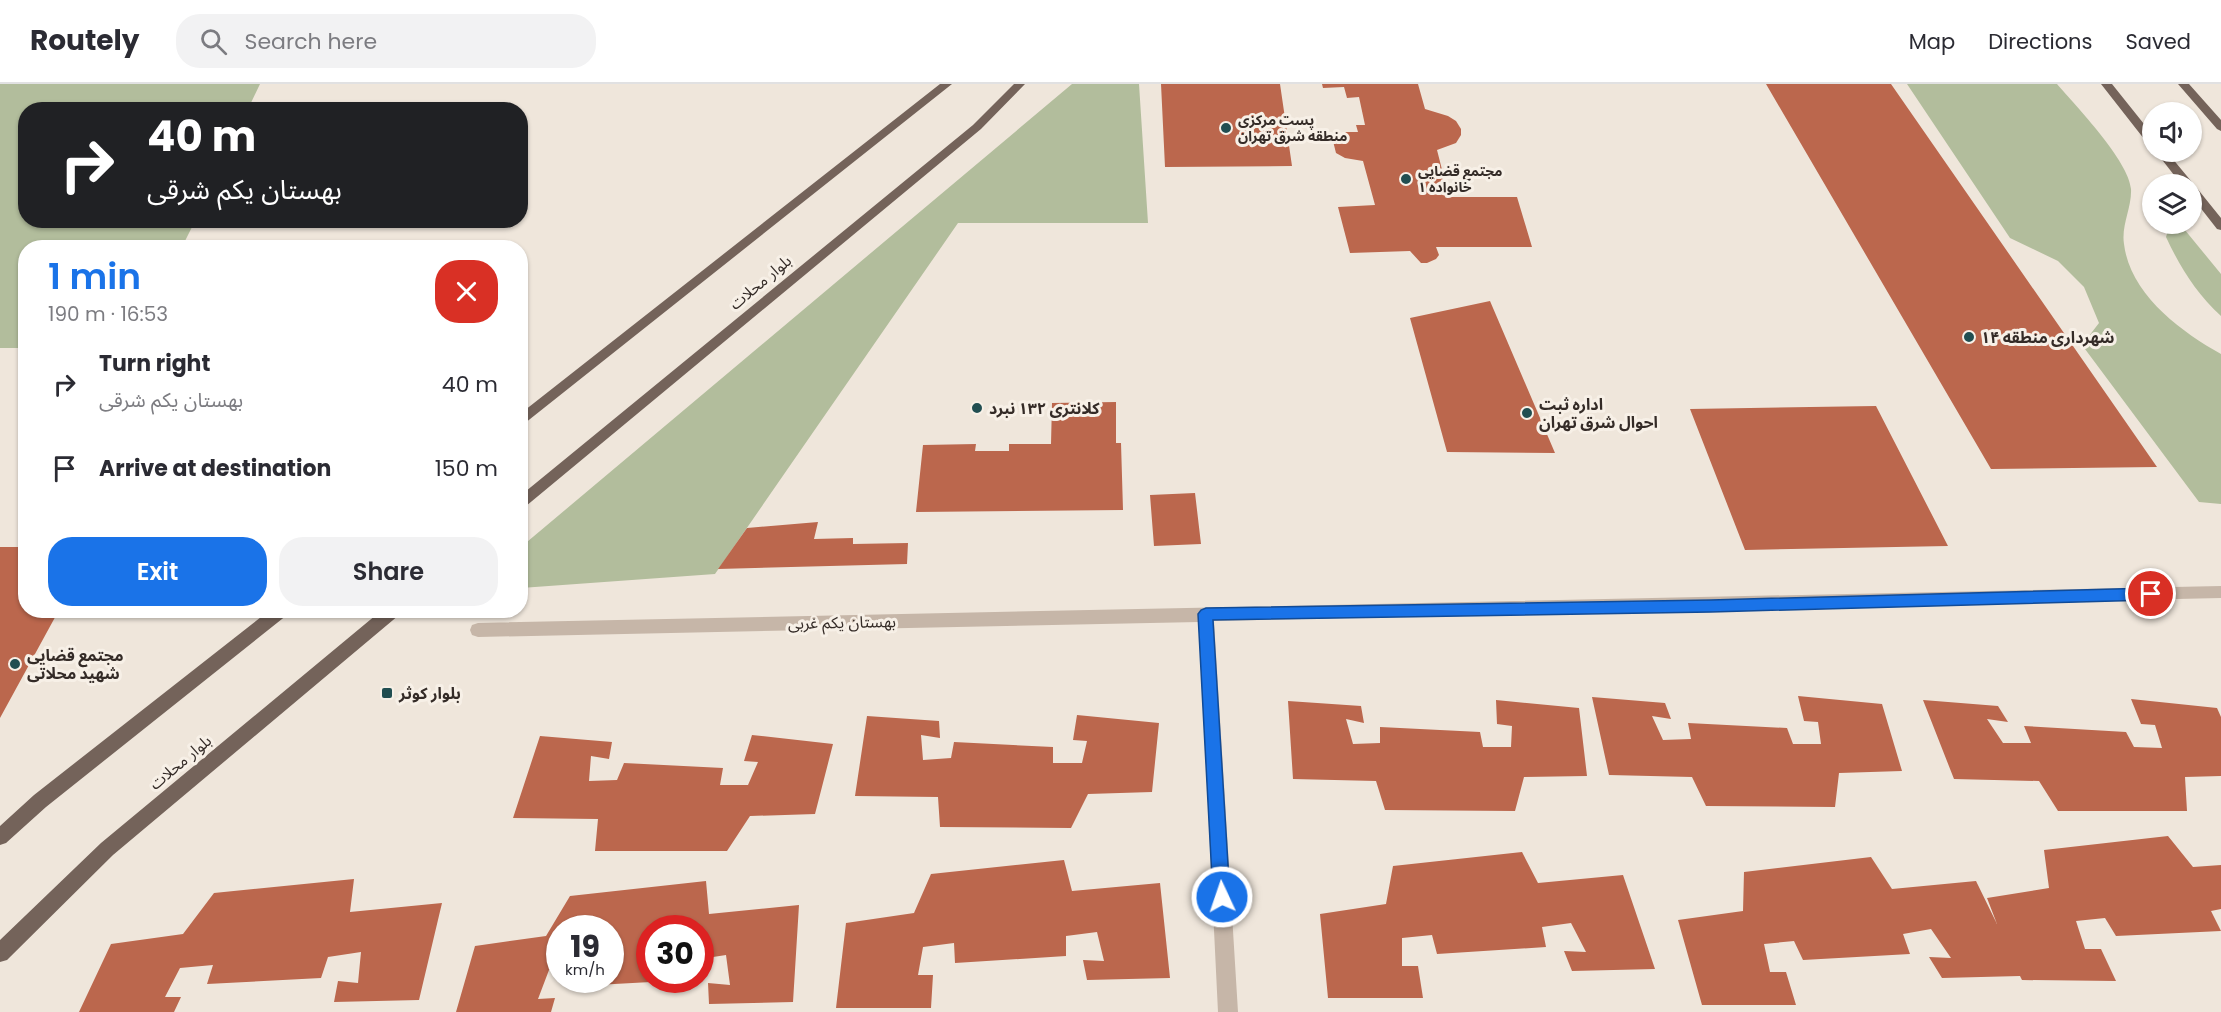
<!DOCTYPE html>
<meta charset="utf-8">
<style>
:root{--surface:#fff;--page:#f2f2f3;--text:#2b2b33;--muted:#7c7c81;--line:#e1e1e2;--accent:#1a73e8}
body{margin:0;font-family:Poppins,"Noto Sans Arabic",sans-serif;background:var(--page);color:var(--text);height:100vh;display:flex;flex-direction:column;font-size:22px;white-space:nowrap}
*{box-sizing:border-box;margin:0}
p{font-size:20px;color:var(--muted)}
.icon{flex:none;width:33px;height:33px;fill:none;stroke:currentColor;stroke-width:2;stroke-linecap:round;stroke-linejoin:round}
.map{position:relative;flex:1;overflow:hidden}
.drawer{position:absolute;left:18px;top:156px;width:510px;height:378px;display:flex;flex-direction:column;background:var(--surface);border-radius:24px;box-shadow:0 2px 4px #0004}
.drawer>*{flex:none}
.guide{position:absolute;left:18px;top:18px;width:510px;height:126px;border-radius:24px;box-shadow:0 2px 4px #0004;background:#202124;color:#fff;overflow:hidden}
.buttons{position:absolute;left:2142px;top:18px;display:grid;gap:12px}
.buttons a{display:grid;place-items:center;width:60px;height:60px;border-radius:50%;background:var(--surface);box-shadow:0 2px 4px #0004;font-size:30px}
.speed{position:absolute;left:546px;top:831px;display:flex;gap:12px;font-size:30px;font-weight:700;text-align:center}
.speed>*{display:grid;place-content:center;width:78px;height:78px;border-radius:50%;background:var(--surface);box-shadow:0 2px 4px #0004;line-height:1}
.speed small{font-size:15px;font-weight:400}
.speed .limit{border:9px solid #d22;background:#fff;color:#111}
.pin{position:absolute;display:grid;place-items:center;width:51px;height:51px;color:#fff;margin:-26px;border:3px solid #fff;border-radius:50%;box-shadow:0 2px 6px #0007}
.me{position:absolute;width:66px;margin:-33px;rotate:357deg;stroke-linejoin:round;filter:drop-shadow(0 0 4px #0008)}
.turn{display:flex;align-items:center;gap:21px;height:126px;padding:0 30px;font-size:27px}
.turn .icon{width:78px;height:78px;stroke-width:2.5}
.turn b{display:block;font-size:42px;line-height:51px}
.round{display:grid;place-items:center;flex:none;width:63px;height:63px;border-radius:24px;background:var(--page)}
.headline{display:flex;align-items:center;justify-content:space-between;height:102px;padding:0 30px}
h1{font-size:36px;font-weight:600;line-height:45px;color:var(--accent)}
.cta{display:flex;gap:12px;margin-top:auto;padding:12px 30px}
.cta a{flex:1;height:69px;border-radius:24px;background:var(--accent);color:#fff;font-size:24px;font-weight:600;line-height:69px;text-align:center}
.cta a+a{background:var(--page);color:var(--text)}
ul{padding:0;list-style:none}
li{display:flex;align-items:center;gap:18px;height:84px;padding:0 30px}
li div{flex:1}
li b{display:block;font-size:22px}
li em{font-style:normal}
header{display:flex;align-items:center;gap:36px;box-sizing:border-box;height:84px;padding:0 30px;background:var(--surface);border-bottom:2px solid var(--line)}
header strong{font-size:28px}
nav{display:flex;gap:33px;margin-inline-start:auto;font-size:21px}
.search{width:420px;height:54px;background:var(--page);display:flex;align-items:center;gap:15px;box-sizing:border-box;padding:0 21px;border-radius:24px;color:var(--muted);font-size:22px}
.map>svg:first-child{display:block}
.green{fill:#b2bd9c}
.building{fill:#bb674d}
.lines{fill:none;stroke-linecap:round;stroke-linejoin:round}
.minor{fill:#c6b6a8;fill-rule:evenodd}
.major{fill:#74635a;fill-rule:evenodd}
.route{fill:#1a73e8;stroke:#114b97;stroke-width:1.5}
.poi-dot{fill:#214e51;stroke:#f7f0e7;stroke-width:2}
.labels{text-anchor:middle;stroke-width:6;stroke-linejoin:round;paint-order:stroke}
.far-poi-label{font-size:14px;font-weight:bold;fill:#342b27;stroke:#f7f0e7;text-anchor:start}
.street-label{font-size:16px;fill:#342b27;stroke:#f7f0e7}
.poi-label{font-size:16px;font-weight:bold;fill:#342b27;stroke:#f7f0e7;text-anchor:start}
</style>
<header>
<strong>Routely</strong>
<div class="search"><svg class="icon" aria-label="search" viewBox="0 0 24 24"><circle cx="10" cy="10" r="6"/><path d="M15 15l6 6"/></svg>Search here</div>
<nav><a>Map</a><a>Directions</a><a>Saved</a></nav>
</header>
<div class="map">
<svg width="2221" height="928" viewBox="0 0 2221 928">
<rect width="100%" height="100%" fill="#efe6db"/>
<path class="green" d="M0,0h260l-12,25 -222,1v110l169,1 -13,26 -156,1 -1,100h-25z
M1072,0h67l9,139h-190l-243,351 -194,14v-41z
M1907,0h150c19,22 72,77 74,105 1,18 -10,37 -7,55 6,50 56,87 97,110v150l-22,-2 -117,-157 17,-22 -15,-36 -26,-26 -48,-23z
M2170,140h10l41,50v42c-25,-23 -41,-49 -55,-79z"/>
<path class="building" d="M1161,0h119l12,82 -127,1z
M1322,0h96l7,25 23,7 8,5 5,8v6l-5,8 -19,7 12,47h68l15,50h-96l3,8 -3,4 -9,4h-6l-11,-12 -60,2 -12,-46 37,-2 -12,-44 -18,-3 -9,-5 -3,-12 13,-9h12l-2,-7h9l-6,-28 -12,1 -3,-11 -21,1z
M1766,0h125l266,383 -166,2z
M1490,217l65,152 -108,-1 -37,-134z
M1116,318v41h5l2,67 -207,2 7,-67 53,-1 -1,7h34v-7h42l1,-41z
M1876,322l72,140 -203,4 -55,-141z
M1195,409l6,51 -47,2 -4,-51z
M818,438l-4,17 39,-1v6l55,-1 -1,21 -189,5 29,-41z
M0,463h26v63h33l-59,108z
M1798,612l84,8 20,67 -63,2 -4,34 -129,-1 -14,-29 -83,-2 -17,-78 73,6 6,16 -19,-3 11,24 28,-1 -3,-16 99,5 6,16h28l-3,-22 -14,-1z
M2131,615l86,9 4,9v59l-36,1 2,34h-129l-19,-30 -85,-2 -31,-79 75,6 10,16 -21,-3 16,24h28l-7,-17 102,6 8,15 28,1 -7,-23 -14,-1z
M1496,616l83,8 8,68 -63,1 -9,34 -130,-1 -9,-29 -83,-2 -5,-78 73,5 3,17 -18,-4 7,25 27,-1v-16l100,5 3,15h28l1,-21 -15,-2z
M1077,631l82,8 -7,69 -64,2 -17,34 -131,-1 -2,-30 -83,-1 12,-80 72,5 1,17 -19,-3 2,25 28,-2 3,-16 99,5v16h29l5,-22 -14,-1z
M752,651l81,9 -18,70 -65,2 -23,35h-132l3,-32 -85,-1 27,-82 72,6 -3,17 -18,-3 -2,25 28,-1 7,-17 99,5 -3,17h28l10,-23 -14,-1z
M2168,752l25,31 28,-2v44l-10,2 10,20 -105,5 -11,-18 -29,3 9,28h16l15,32 -94,-1 -2,-4 -78,2 -13,-21 22,1 -20,-29 -28,5 7,20 -107,6 -9,-19 -30,3 6,28h16l10,33h-94l-24,-85 65,-9 1,-39 127,-15 21,32 84,-8 21,43 -10,-26 62,-10 -5,-38z
M1522,768l16,31 85,-8 32,94 -83,2 -8,-20 22,1 -15,-29 -29,4 4,20 -109,7 -5,-19 -30,3v28h16l5,32h-95l-8,-84 66,-10 7,-38z
M1064,776l8,31 88,-8 10,95 -83,2 -4,-20 21,1 -7,-29 -31,4v20l-111,7 -1,-20 -31,4 -5,28h15l-2,33h-95l10,-85 68,-10 17,-39z
M354,795l-4,33 92,-9 -23,97 -85,2 4,-21 20,2 3,-31 -33,5 -7,21 -114,6 6,-19 -33,3 -15,29h16l-7,15h-95l32,-68 72,-10 31,-41z
M706,797l3,33 90,-9 -6,97 -84,2 -1,-21 22,2 -4,-30 -26,4v-31h-50v52h19v1l-91,5 1,-6h31v-52h-50v41l-11,1 -11,29 17,-1 -4,14h-95l19,-66 71,-10 24,-40z"/>
<g class="lines">
<path class="minor" d="M2221,502v12l-1007,23 24,391h-20l-19,-390 -721,15 -6,-2 -2,-5 2,-5 6,-2z"/>
<path class="major" d="M940,0h12l-432,343v-13z
M1014,0h11l-44,45 -461,382v-15l453,-371z
M2101,0h11l40,50v10h-4z
M2178,0h11l32,36v11l-4,-2z
M2156,68h11l24,29 2,3 -1,2 -11,-2z
M2192,102l4,1 25,31v12l-4,-1 -25,-32z
M270,526h20l-3,5 -241,192 -40,36 -6,2v-19l34,-31z
M382,526h20l-3,5 -286,240 -106,105 -7,2v-22l101,-97z"/>
</g>
<path class="route" d="M2151,504l5,2 2,4 -2,4 -5,2 -440,12 -498,8 17,277 -3,6 -5,2 -6,-2 -3,-6 -15,-283 3,-4 5,-2 505,-8z"/>
<g class="poi-dot">
<circle cx="1226" cy="44" r="6"/>
<circle cx="1406" cy="95" r="6"/>
<circle cx="1969" cy="253" r="6"/>
<circle cx="977" cy="324" r="6"/>
<circle cx="1527" cy="329" r="6"/>
<circle cx="15" cy="580" r="6"/>
<rect x="381" y="603" width="12" height="12" rx="3"/>
</g>
<g class="labels">
<g class="far-poi-label">
<text x="1238" y="41">پست مرکزی<tspan x="1238" dy="16">منطقه شرق تهران</tspan></text>
<text x="1418" y="92">مجتمع قضایی<tspan x="1418" dy="16">خانواده ۱</tspan></text>
</g>
<g class="street-label">
<text transform="translate(760 198) rotate(-40)" y="6">بلوار محلات</text>
<text transform="translate(842 538) rotate(-1)" y="6">بهستان یکم غربی</text>
<text transform="translate(180 678) rotate(-40)" y="6">بلوار محلات</text>
</g>
<g class="poi-label">
<text x="1981" y="259">شهرداری منطقه ۱۴</text>
<text x="1539" y="326">اداره ثبت<tspan x="1539" dy="18">احوال شرق تهران</tspan></text>
<text x="989" y="330">کلانتری ۱۳۲ نبرد</text>
<text x="27" y="577">مجتمع قضایی<tspan x="27" dy="18">شهید محلاتی</tspan></text>
<text x="399" y="615">بلوار کوثر</text>
</g>
</g>
</svg>
<div class="buttons">
<a><svg class="icon" aria-label="sound" viewBox="0 0 24 24"><path d="M4 9h4l5-4v14l-5-4H4zM17 9q2 3 0 6"/></svg></a>
<a><svg class="icon" aria-label="layers" viewBox="0 0 24 24"><path d="M12 4l9 5-9 5-9-5zM3 14l9 5 9-5"/></svg></a>
</div>
<div class="speed"><div>19<small>km/h</small></div><div class="limit">30</div></div>
<div class="pin" style="left:2151px;top:510px;background:#d93025"><svg class="icon" aria-label="arrive" viewBox="0 0 24 24"><path d="M6 21V4h12l-3 4 3 4H6"/></svg></div>
<svg class="me" style="left:1222px;top:813px" viewBox="-20 -20 40 40"><circle r="17" fill="#1a73e8" stroke="#fff" stroke-width="3"/><path d="M0-11L8 9 0 5-8 9z" fill="#fff"/></svg>
<div class="guide">
<div class="turn"><svg class="icon" aria-label="right" viewBox="0 0 24 24"><path d="M7 20v-9h11M14 6l5 5-5 5"/></svg><div><b>40 m</b>بهستان یکم شرقی</div></div>
</div>
<section class="drawer">
<div class="headline"><div><h1>1 min</h1><p>190 m · 16:53</p></div><a class="round" style="background:#d93025;color:#fff"><svg class="icon" aria-label="close" viewBox="0 0 24 24"><path d="M6 6l12 12M18 6L6 18"/></svg></a></div>
<ul>
<li><svg class="icon" aria-label="right" viewBox="0 0 24 24"><path d="M7 20v-9h11M14 6l5 5-5 5"/></svg><div><b>Turn right</b><p>بهستان یکم شرقی</p></div><em>40 m</em></li>
<li><svg class="icon" aria-label="arrive" viewBox="0 0 24 24"><path d="M6 21V4h12l-3 4 3 4H6"/></svg><div><b>Arrive at destination</b></div><em>150 m</em></li>
</ul>
<div class="cta"><a>Exit</a><a>Share</a></div>
</section>
</div>
